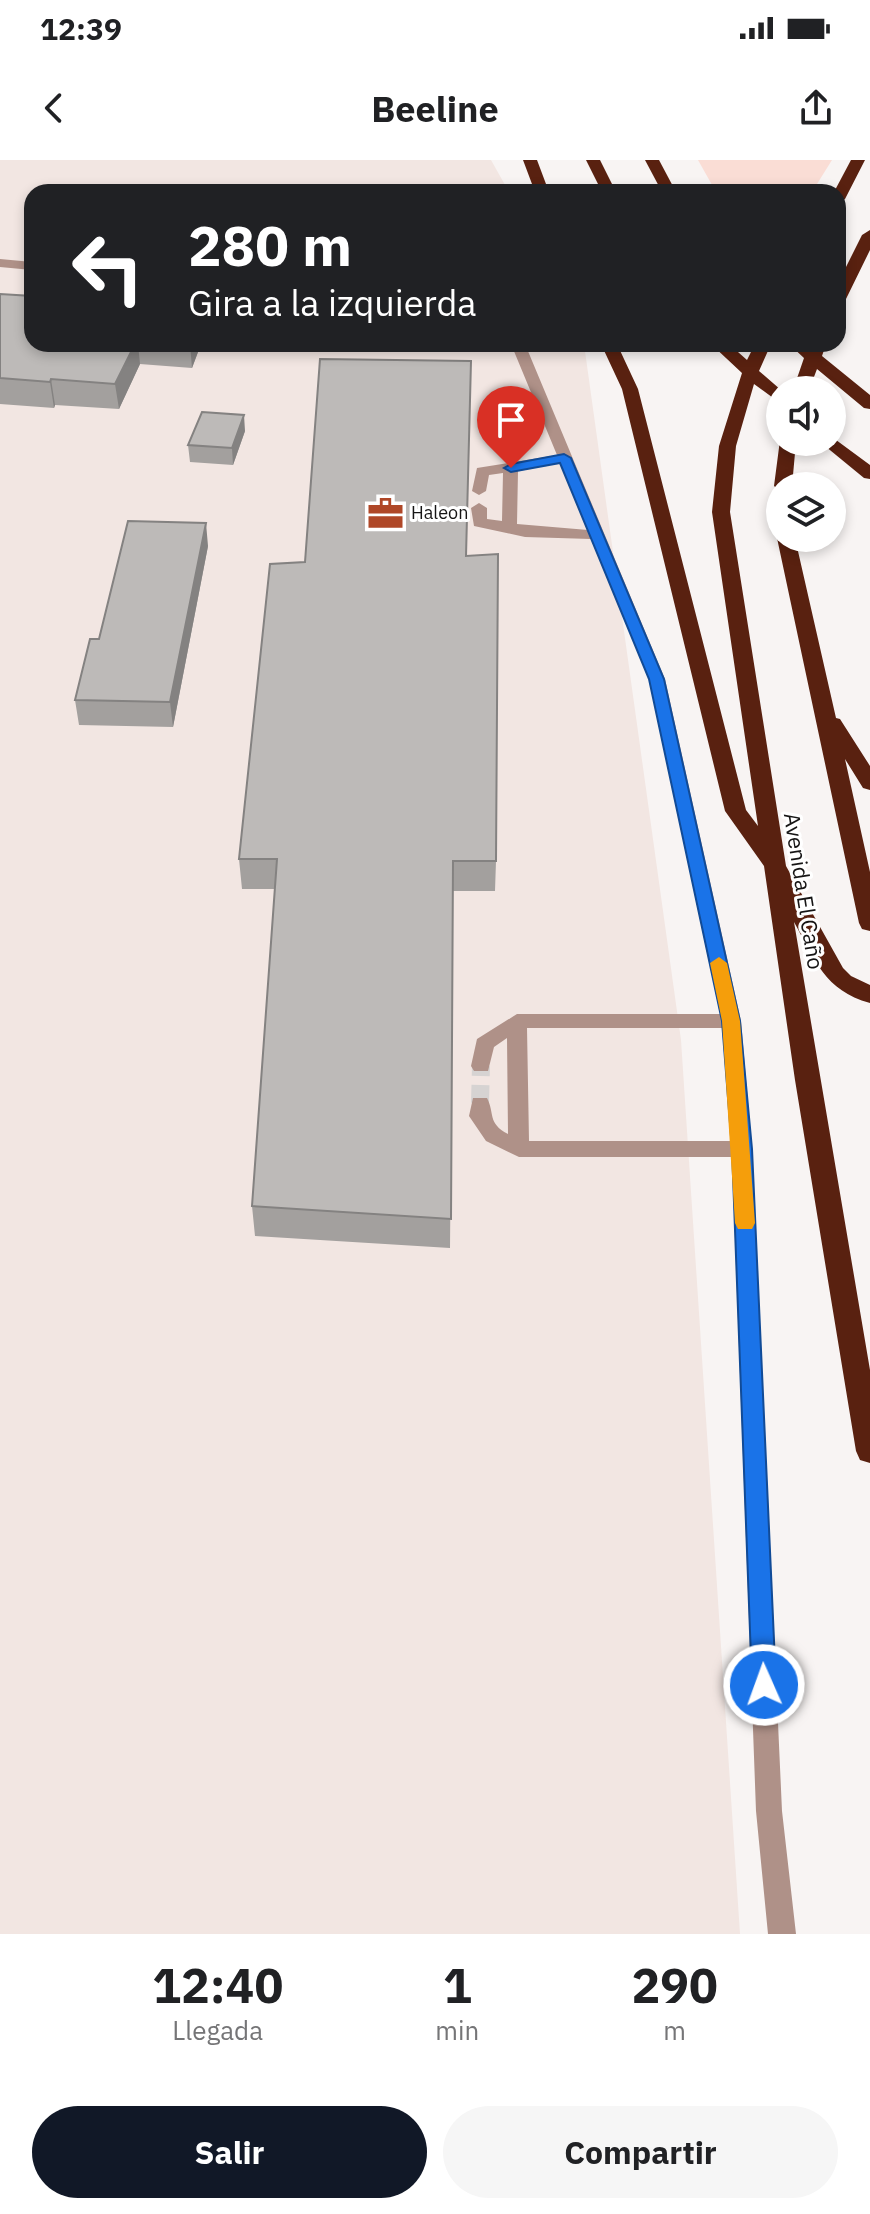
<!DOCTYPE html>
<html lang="es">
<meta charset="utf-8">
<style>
:root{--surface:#fff;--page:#f6f6f6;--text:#202124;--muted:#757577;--accent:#111827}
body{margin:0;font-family:"IBM Plex Sans",sans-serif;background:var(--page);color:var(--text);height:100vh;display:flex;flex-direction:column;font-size:30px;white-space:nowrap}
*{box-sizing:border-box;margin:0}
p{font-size:26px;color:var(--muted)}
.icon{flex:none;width:44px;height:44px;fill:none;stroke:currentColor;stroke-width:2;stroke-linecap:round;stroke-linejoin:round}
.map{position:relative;height:1774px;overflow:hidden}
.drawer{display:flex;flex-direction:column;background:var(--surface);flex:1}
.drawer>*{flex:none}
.guide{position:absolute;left:24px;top:24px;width:822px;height:168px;border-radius:24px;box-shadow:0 4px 12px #0003;background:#202124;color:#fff;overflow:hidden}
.controls{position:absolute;left:766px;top:216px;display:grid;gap:16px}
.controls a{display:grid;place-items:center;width:80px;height:80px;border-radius:50%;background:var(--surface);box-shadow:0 4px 12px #0003;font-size:40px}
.pin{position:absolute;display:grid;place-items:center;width:68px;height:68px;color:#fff;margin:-82px -34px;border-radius:50% 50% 50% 0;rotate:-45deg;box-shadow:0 0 8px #0007}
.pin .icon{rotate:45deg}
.me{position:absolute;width:88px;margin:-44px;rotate:358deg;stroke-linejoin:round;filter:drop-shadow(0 0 6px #0008)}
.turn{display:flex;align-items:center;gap:28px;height:168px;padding:0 32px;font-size:36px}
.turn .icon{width:104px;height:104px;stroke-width:2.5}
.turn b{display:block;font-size:56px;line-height:68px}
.eta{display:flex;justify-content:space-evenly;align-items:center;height:136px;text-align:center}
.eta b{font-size:48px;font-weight:700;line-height:56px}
.cta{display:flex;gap:16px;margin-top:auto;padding:16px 32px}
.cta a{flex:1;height:92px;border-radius:48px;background:var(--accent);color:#fff;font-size:32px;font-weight:700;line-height:92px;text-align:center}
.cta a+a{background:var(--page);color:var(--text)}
.status{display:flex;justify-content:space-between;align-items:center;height:56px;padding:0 40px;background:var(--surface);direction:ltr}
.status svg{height:22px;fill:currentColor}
header{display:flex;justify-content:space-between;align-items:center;height:104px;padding:0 32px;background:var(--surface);font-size:36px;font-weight:700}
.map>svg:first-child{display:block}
.built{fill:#f2e6e2}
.green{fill:#faddd5}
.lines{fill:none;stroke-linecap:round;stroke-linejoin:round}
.minor-tunnel{stroke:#d6d3d2;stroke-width:18;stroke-dasharray:18 9;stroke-linecap:butt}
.minor{fill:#af9188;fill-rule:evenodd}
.highway{fill:#592110;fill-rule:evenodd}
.wall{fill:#a3a09e}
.shaded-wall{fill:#848281}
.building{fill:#bdbab8;stroke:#848281;stroke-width:2}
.route{fill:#1a73e8;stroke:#114b97;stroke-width:2}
.slow{fill:#f59e0b}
.labels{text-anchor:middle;stroke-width:6;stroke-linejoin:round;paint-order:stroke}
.far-poi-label{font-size:18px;fill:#161515;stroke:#fff;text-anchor:start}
.street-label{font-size:22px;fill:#161515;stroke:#fff}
</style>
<div class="status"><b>12:39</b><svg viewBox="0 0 49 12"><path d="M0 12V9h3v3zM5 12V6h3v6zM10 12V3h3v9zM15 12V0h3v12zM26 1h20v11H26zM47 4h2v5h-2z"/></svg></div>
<header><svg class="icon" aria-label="back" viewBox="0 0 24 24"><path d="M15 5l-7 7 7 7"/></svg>Beeline<svg class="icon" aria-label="share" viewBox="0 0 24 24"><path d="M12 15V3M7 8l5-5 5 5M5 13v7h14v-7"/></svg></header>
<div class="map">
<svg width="870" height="1774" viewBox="0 0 870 1774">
<rect width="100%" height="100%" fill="#f8f4f3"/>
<path class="built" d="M0,0h491l18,32h-477v152h552l97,696 59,894h-740z"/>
<path class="green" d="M698,0h134l-20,32h-96z"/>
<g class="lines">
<path class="minor-tunnel" d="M480,943l1,-37"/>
<path class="minor" d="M0,99l32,3v8l-32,-3z
M511,184h14l140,335 76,342 11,128 30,662 14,123h-28l-12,-123 -24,-654h-213l-33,-16 -17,-25 4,-18h14c8,15 0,25 21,36l-1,-96 -13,9 -6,24h-14l-3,-5 6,-27 40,-25h203l-71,-335 -58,-140 -66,-2 -51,-11 -3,-18 8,-5 8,5v11l15,2 1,-48 -14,2 -3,16 -7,4 -7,-4 5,-23 80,-13zM560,303l28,67 -71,-6 1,-53zM527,868h195l9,113h-202z"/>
<path class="highway" d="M523,0h14l12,32h-14z
M586,0h14l16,32h-14z
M645,0h14l17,32h-14z
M851,0h14l-20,39 -7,4v-11h-4z
M870,70v20l-24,49 -8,5v-21l24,-48z
M601,184h16l21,45 108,421 12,16 -46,-314 7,-66 23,-73 -31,-29h18l18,16 8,-16h16l-12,27 22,19 -1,13 -26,-19 -18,62 -6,66 56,354 57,102 8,8 19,9v18c-46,-13 -54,-42 -76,-81l76,448v93l-10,-3 -4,-9 -61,-371 -31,-214 -39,-55 -103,-422z
M789,184h37l-4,12 48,39v14l-6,-1 -47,-39 -8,21h-16l11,-32z
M832,277l38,28v14l-6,-1 -39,-32 -3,-4h10z
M780,280v2h16l-4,44h-12v5l-6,-5z
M780,374v4h15l41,180 4,1 30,47v24l-7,-2 -18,-29 25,113v59l-8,-2 -3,-6 -82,-385z"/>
</g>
<path class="wall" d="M0,134l32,50h169l-9,24 -52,-4 -21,45 -64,-4 -1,3 -54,-4z
M245,271l-12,34 -43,-3 -2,-17z
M208,386l-35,181 -94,-2 -4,-25 24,-61z
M466,396l30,305 -1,30h-42l-3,357 -195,-12 -3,-30 23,-317h-33l-3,-30 66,-297z"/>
<path class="shaded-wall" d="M135,184h3l2,20 -21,45 -4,-25z
M190,184h11l-9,24z
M51,219l4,26 -1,3 -4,-26z
M244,255l1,16 -12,34 -1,-17z
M206,363l2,23 -35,181 -3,-25z"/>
<path class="building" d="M0,134l32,2v48h103l-20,40 -64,-5 -1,3 -50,-4z
M320,199l151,2 -5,195 32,-2 -2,307h-43l-2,358 -199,-13 25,-347h-38l31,-295 35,-2z
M202,252l42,3 -12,33 -44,-3z
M128,361l78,2 -36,179 -95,-2 15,-61h9z"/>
<path class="route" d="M564,294l7,4 93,221 76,342 12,128 24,536 -4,8 -8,3 -8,-3 -4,-8 -20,-536 -10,-128 -73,-342 -89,-216 -49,9 -7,-4 7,-4z"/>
<path class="slow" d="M719,797l8,6 13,58 15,202 -3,6h-14l-3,-6 -13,-202 -12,-58z"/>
<defs>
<symbol id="office-bare" viewBox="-9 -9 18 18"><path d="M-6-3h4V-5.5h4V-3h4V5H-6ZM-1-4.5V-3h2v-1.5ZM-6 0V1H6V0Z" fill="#af4727" stroke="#fff" stroke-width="2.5" paint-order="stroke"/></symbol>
</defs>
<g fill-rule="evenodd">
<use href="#office-bare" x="360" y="328" width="51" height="51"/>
</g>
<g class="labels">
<g class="far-poi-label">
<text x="411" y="359">Haleon</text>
</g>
<g class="street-label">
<text transform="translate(804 731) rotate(81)" y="8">Avenida El Caño</text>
</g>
</g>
</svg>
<div class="controls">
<a><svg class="icon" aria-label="sound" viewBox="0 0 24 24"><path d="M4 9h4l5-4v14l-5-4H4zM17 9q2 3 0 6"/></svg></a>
<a><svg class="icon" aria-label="layers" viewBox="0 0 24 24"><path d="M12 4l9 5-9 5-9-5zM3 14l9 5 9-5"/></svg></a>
</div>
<div class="pin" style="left:511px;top:308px;background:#d93025"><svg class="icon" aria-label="arrive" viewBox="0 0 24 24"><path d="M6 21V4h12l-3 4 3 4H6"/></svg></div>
<svg class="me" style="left:764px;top:1525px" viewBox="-20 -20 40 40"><circle r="17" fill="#1a73e8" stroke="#fff" stroke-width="3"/><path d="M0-11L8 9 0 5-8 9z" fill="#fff"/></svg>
<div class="guide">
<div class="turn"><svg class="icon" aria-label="left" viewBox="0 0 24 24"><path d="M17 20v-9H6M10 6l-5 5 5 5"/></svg><div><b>280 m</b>Gira a la izquierda</div></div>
</div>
</div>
<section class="drawer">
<div class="eta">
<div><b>12:40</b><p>Llegada</p></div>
<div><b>1</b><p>min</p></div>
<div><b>290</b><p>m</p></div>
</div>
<div class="cta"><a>Salir</a><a>Compartir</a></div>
</section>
